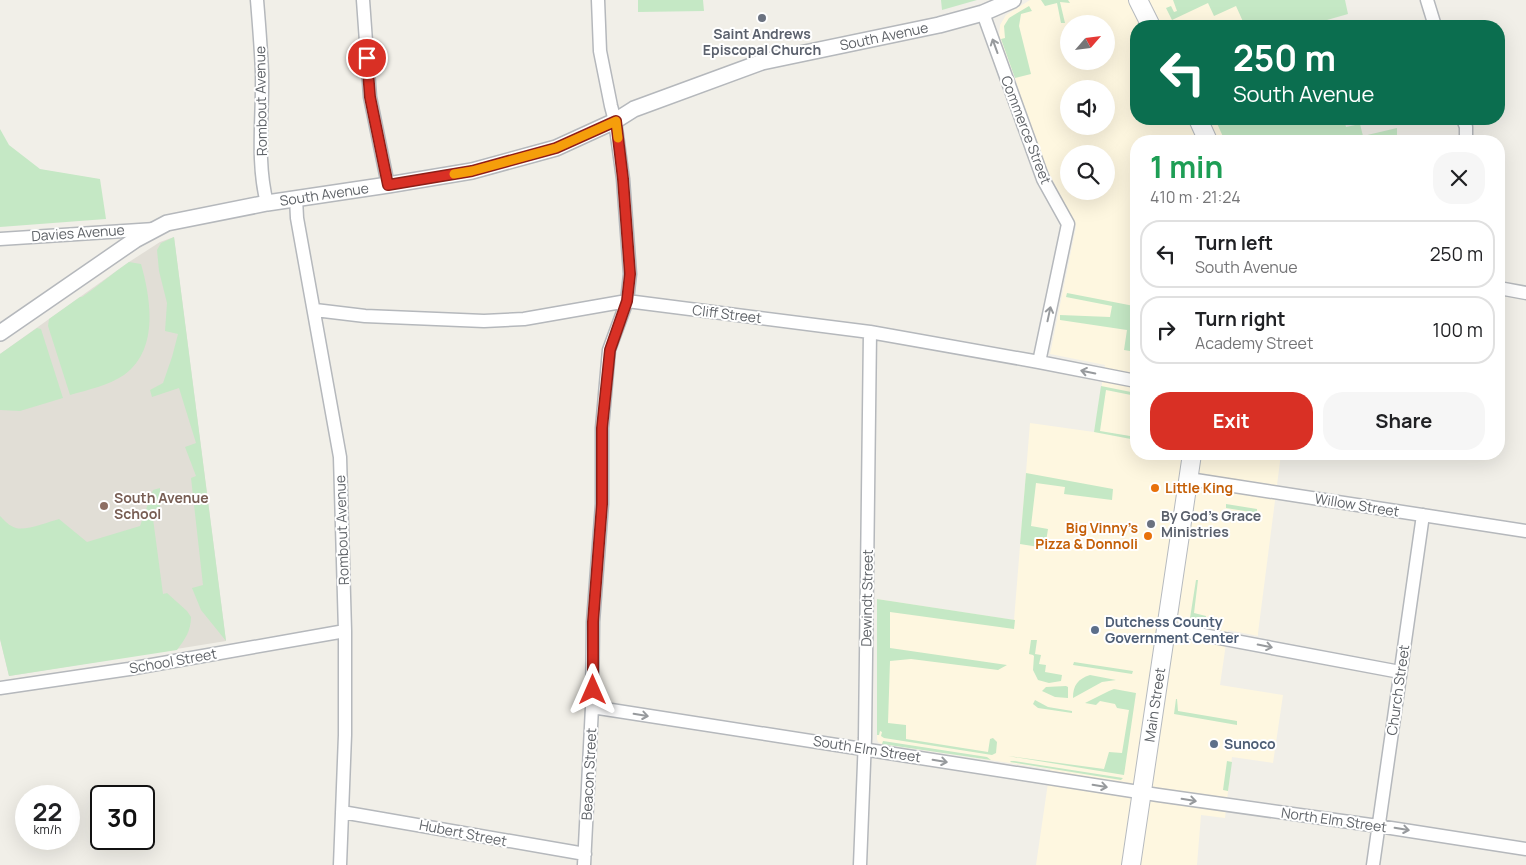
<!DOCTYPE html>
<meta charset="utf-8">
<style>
:root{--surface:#fff;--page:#f6f6f6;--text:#202124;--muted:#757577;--line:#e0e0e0;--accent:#d93025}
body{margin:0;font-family:Manrope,sans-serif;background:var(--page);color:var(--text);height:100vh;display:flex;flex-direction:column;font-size:19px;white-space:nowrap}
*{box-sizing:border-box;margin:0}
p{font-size:16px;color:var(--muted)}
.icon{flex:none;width:28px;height:28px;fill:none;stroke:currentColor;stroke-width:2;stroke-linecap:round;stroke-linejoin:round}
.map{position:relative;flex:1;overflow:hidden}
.panel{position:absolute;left:1130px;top:135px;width:375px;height:325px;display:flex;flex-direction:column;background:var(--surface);border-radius:20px;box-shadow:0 5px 20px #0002}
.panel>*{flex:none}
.banner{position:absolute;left:1130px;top:20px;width:375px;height:105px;border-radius:20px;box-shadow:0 5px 20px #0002;background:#0b6e4f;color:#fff;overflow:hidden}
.needle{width:32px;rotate:62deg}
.buttons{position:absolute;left:1060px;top:15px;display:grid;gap:10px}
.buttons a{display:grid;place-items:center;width:55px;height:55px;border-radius:50%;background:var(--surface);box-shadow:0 5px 20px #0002;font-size:25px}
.speed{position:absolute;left:15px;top:785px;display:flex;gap:10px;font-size:25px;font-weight:700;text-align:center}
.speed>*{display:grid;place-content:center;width:65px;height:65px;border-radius:50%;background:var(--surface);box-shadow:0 5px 20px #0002;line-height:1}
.speed small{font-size:12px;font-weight:400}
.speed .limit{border:2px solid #111;border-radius:8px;background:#fff;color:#111}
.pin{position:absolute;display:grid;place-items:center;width:42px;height:42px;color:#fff;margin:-21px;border:2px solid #fff;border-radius:50%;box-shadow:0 1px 5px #0007}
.me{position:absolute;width:55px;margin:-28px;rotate:0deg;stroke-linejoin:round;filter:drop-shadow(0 0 4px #0008)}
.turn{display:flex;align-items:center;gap:18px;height:105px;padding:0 20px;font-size:22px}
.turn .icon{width:65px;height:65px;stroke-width:2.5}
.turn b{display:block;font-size:35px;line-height:42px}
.round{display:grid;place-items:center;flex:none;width:52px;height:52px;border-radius:20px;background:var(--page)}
.summary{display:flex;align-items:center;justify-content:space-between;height:85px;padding:0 20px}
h1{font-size:30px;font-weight:700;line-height:38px;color:#1e9e55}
.button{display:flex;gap:10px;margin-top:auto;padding:10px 20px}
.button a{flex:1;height:58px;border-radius:20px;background:var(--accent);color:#fff;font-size:20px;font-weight:700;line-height:58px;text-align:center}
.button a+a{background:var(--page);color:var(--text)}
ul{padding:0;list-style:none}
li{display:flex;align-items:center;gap:15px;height:68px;margin:0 10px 8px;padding:0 10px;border:2px solid var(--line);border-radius:20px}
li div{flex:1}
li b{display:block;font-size:19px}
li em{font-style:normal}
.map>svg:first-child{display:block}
.commercial{fill:#fef7e0;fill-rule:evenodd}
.education{fill:#e1ded6}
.green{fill:#c5e8c5}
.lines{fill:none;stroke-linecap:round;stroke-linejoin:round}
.minor-casing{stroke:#b5b8bc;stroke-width:15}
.tertiary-casing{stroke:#b5b8bc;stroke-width:18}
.secondary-casing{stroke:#b6babf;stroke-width:20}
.minor{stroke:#fff;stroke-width:12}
.tertiary{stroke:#fff;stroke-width:15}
.secondary{stroke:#fff;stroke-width:18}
.oneway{stroke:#979a9d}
.route-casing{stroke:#8d1f18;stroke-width:12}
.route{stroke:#d93025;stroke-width:9}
.slow{stroke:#f59e0b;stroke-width:9}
.worship-dot{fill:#6b7280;stroke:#fff;stroke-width:2}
.food-dot{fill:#e8710a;stroke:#fff;stroke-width:2}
.education-dot{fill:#8d6e63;stroke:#fff;stroke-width:2}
.service-dot{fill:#5c6f8a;stroke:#fff;stroke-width:2}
.labels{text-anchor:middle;stroke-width:4;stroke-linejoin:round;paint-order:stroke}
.worship-label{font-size:14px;font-weight:bold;fill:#5b616d;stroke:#fff}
.street-label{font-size:14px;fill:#5f6368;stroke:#fff}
.food-label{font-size:14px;font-weight:bold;fill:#c56008;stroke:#fff;text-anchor:start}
.education-label{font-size:14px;font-weight:bold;fill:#785e54;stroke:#fff;text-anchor:start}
.service-label{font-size:14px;font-weight:bold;fill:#4e5e75;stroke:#fff;text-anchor:start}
</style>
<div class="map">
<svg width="1526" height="865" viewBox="0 0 1526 865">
<rect width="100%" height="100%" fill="#f1efe8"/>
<path class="commercial" d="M1030,0h204l11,26h-109v93h144l33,22h-177v313h145l-23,179v3l-30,-6 -8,55 63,10 -10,68 -41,-6 -7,61 -24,-3 -4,50h-161l14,-96 -168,-25 -4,-2 -1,-3v-140l137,21 16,-197 64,9 11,-67 -55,-11 26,-127 -29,-58 -20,-50 -12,-41 -16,-42 1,-11 6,-10zM1069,24h37v37h-37zM1069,89h37v37h-37zM1069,154h37v37h-37z"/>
<path class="education" d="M174,237l52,404 -217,35 -9,-37v-285l129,-92 31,-20z"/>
<path class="green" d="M638,0h65l1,11 -66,1z
M941,0h36l-35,10z
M1041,0h27l2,3 -10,-1 5,21h-4l-4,-20 -12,3z
M1173,0h172l3,14 -42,12h-61l-9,-20 -22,10 -6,-13 -36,17 -6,-12 5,-2 3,6 3,-1z
M1029,6l3,5 -11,3 -2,12 12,48 -16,4 -14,-39 4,-1 -1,-12 5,-8z
M1215,119h129l2,8 14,-3 3,12 34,-8v13h-172z
M0,129l9,16 31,24 60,10 6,40 -106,8z
M174,237l52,404 -25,-31 -9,-22 11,-3 -12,-107 5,-2 -11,-29 11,-4 -17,-55 -27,9 -2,-7 13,-7 9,-26 6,-23 -13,-3 2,-28 -8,-32 -2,-21 4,-7z
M129,262l12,2c10,35 18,86 -17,111 -15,10 -36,15 -54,20l-22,-69 1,-7 31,-22h2c16,-11 31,-24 47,-35z
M1067,293l67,13 -3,18 5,1v27l-12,-2 3,-20 -67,-10v-5l50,2 2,-11 -46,-9z
M37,328l4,1 22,69 -43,13 -20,-1v-56z
M1101,386l35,7v3l-30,-6 -6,41 36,6v3l-42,-8z
M1026,473l87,16 -1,11 -48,-6 1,-7 -29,-4 -5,43 17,3 -3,19 -25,-4z
M160,488v19l-8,4 11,83 4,-1 20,18 4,6c0,14 -6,22 -14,33l-168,26 -9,-37v-123c4,4 9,10 16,12 10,3 32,-6 43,-9l28,23 53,-16 13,-36z
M1226,504l31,5v4l-31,-5z
M1196,580h2l-4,33 12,3v6l-16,-4z
M877,599l138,21 -1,9 -124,-17v36l117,17 -9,5 -87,-11 -21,2 -2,62 18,2v14l82,13 2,-13 3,-1 4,4 -1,11 -4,2 -108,-17 -3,-2 1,-4 -2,-1 -1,4h-2z
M1031,640h6l-2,14 6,1 -2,9 7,1 -1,7 17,3 -1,6 -12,2 -11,-3 -5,-10 1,-14 -1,-1 -4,-1z
M1074,662l59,9 -1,3 -59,-9z
M1090,675l26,5 -14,2 -29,16c0,-13 5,-19 17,-23z
M1066,686l2,1v11l-13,-1 -13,-6 4,-4z
M1114,689l22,4 -12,82 -116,-19 96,13 5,-17 13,1 7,-43 -12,-2 -2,-4 -15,-3 -4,4 -11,-2 24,-12z
M1176,699h1l1,12 59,10v4l-63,-11z
M1035,700l13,7 24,4v2l-34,-5 -5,-4z
M883,741l104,16 4,3 -109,-16z
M1011,761h3l109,17 -2,2 -111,-18z
M1227,761l5,1 -4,29 -5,-1z"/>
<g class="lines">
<defs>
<path id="minor" d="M257,0c2,24 4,48 5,73 1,43 -6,88 5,130
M363,0l7,97 18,88
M1427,0l8,26
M983,13l60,166 25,45 -29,138
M1463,119l3,8v14
M296,198l1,20 43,239 5,174v104l-5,130
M0,239l155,-10
M1499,288l27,5
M315,310l50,6 119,5 40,-2 103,-18 243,31 169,30 97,19
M1189,479l337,52
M1166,628l234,44
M0,688l129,-19 216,-38
M592,707l566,88 220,31 148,23
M342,812l243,42
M584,865l8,-158 1,-85 9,-118v-76l7,-78 18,-49 3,-27 -7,-95 -8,-58 -4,-15 -11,-55 -2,-51
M860,865l5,-127 5,-406
M1373,865l50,-350"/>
<g id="tertiary">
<path id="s1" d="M0,333l135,-93 32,-17 100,-20 121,-18 84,-14 84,-23 59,-27 19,-12 128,-47 177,-37 44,-12 30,-13"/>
</g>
<g id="secondary">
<path d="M1138,0l13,26"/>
<path d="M1198,119l10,22"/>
<path id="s2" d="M1131,865l61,-411"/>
</g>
</defs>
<use href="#minor" class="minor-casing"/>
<use href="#tertiary" class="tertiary-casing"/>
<use href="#secondary" class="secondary-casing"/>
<use href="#minor" class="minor"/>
<use href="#tertiary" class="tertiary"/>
<use href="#secondary" class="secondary"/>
</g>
<defs><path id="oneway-shaft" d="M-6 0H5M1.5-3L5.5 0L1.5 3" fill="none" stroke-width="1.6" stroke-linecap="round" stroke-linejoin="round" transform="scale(1.25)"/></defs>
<g class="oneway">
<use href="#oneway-shaft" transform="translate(995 46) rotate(-110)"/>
<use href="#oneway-shaft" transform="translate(1049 314) rotate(-78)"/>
<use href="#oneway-shaft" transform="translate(1088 372) rotate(-168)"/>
<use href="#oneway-shaft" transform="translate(1265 646) rotate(11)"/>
<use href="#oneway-shaft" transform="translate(641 715) rotate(9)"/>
<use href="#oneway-shaft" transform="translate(940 761) rotate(9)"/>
<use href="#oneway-shaft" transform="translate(1100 786) rotate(9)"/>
<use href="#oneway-shaft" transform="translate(1189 800) rotate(9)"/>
<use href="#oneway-shaft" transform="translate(1402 829) rotate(9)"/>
</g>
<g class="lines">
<defs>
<path id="route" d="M367,58l3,39 18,88 84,-14 84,-23 60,-27 7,58 7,95 -3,27 -17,49 -8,78v76l-9,118v68"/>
</defs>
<use href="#route" class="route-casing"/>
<use href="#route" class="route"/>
<path class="slow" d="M454,174l18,-3 84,-23 60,-27 2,17"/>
</g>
<g class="worship-dot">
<circle cx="762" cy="18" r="5"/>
<circle cx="1151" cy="524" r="5"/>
</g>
<g class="food-dot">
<circle cx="1155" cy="488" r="5"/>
<circle cx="1148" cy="536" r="5"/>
</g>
<circle class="education-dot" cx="104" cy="506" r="5"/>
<g class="service-dot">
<circle cx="1095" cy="630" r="5"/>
<circle cx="1214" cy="744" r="5"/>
</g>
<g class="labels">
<g class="worship-label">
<text x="762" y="39">Saint Andrews<tspan x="762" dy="16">Episcopal Church</tspan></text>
<text x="1161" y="521" text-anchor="start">By God's Grace<tspan x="1161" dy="16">Ministries</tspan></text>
</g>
<g class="street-label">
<text dy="5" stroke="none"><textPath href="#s1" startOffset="945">South Avenue</textPath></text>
<text transform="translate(261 101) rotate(-91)" y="5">Rombout Avenue</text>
<text transform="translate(1026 130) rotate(69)" y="5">Commerce Street</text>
<text dy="5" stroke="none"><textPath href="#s1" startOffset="360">South Avenue</textPath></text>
<text transform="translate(78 233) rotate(-4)" y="5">Davies Avenue</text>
<text transform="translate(727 314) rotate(7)" y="5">Cliff Street</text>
<text transform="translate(1357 505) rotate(9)" y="5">Willow Street</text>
<text transform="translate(342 530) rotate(-92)" y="5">Rombout Avenue</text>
<text transform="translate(867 598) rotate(-89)" y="5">Dewindt Street</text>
<text transform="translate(173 661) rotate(-10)" y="5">School Street</text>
<text transform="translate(1398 690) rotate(-82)" y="5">Church Street</text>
<text dy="5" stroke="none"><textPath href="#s2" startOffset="162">Main Street</textPath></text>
<text transform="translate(867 749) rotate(9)" y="5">South Elm Street</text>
<text transform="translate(589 774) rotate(-87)" y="5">Beacon Street</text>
<text transform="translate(1334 820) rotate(8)" y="5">North Elm Street</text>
<text transform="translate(463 833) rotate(11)" y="5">Hubert Street</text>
</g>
<g class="food-label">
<text x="1165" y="493">Little King</text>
<text x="1138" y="533" text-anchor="end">Big Vinny’s<tspan x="1138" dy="16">Pizza &amp; Donnoli</tspan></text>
</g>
<g class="education-label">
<text x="114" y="503">South Avenue<tspan x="114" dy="16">School</tspan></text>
</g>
<g class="service-label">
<text x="1105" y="627">Dutchess County<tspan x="1105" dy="16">Government Center</tspan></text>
<text x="1224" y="749">Sunoco</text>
</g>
</g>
</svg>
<div class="buttons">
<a><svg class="needle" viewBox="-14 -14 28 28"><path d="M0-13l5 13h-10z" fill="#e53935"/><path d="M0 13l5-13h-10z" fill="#757577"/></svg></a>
<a><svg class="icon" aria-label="sound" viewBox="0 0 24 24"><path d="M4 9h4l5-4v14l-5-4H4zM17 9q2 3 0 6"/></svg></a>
<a><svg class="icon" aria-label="search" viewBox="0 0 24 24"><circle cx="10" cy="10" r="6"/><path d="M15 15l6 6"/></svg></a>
</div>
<div class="speed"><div>22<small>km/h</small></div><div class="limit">30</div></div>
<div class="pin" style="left:367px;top:58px;background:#d93025"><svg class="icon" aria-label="arrive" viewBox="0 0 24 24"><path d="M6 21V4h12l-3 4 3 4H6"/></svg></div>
<svg class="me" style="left:593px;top:690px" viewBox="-20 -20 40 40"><path d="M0-17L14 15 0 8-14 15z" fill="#d93025" stroke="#fff" stroke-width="4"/></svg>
<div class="banner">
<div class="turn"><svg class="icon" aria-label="left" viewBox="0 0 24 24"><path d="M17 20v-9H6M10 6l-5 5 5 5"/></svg><div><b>250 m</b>South Avenue</div></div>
</div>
<section class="panel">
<div class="summary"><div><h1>1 min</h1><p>410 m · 21:24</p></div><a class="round"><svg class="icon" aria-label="close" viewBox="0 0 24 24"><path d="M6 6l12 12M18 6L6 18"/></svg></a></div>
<ul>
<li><svg class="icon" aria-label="left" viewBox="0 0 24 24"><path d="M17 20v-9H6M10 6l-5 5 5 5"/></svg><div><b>Turn left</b><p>South Avenue</p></div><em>250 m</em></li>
<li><svg class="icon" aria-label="right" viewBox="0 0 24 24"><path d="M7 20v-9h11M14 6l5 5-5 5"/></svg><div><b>Turn right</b><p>Academy Street</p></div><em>100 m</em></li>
</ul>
<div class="button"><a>Exit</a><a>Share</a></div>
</section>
</div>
